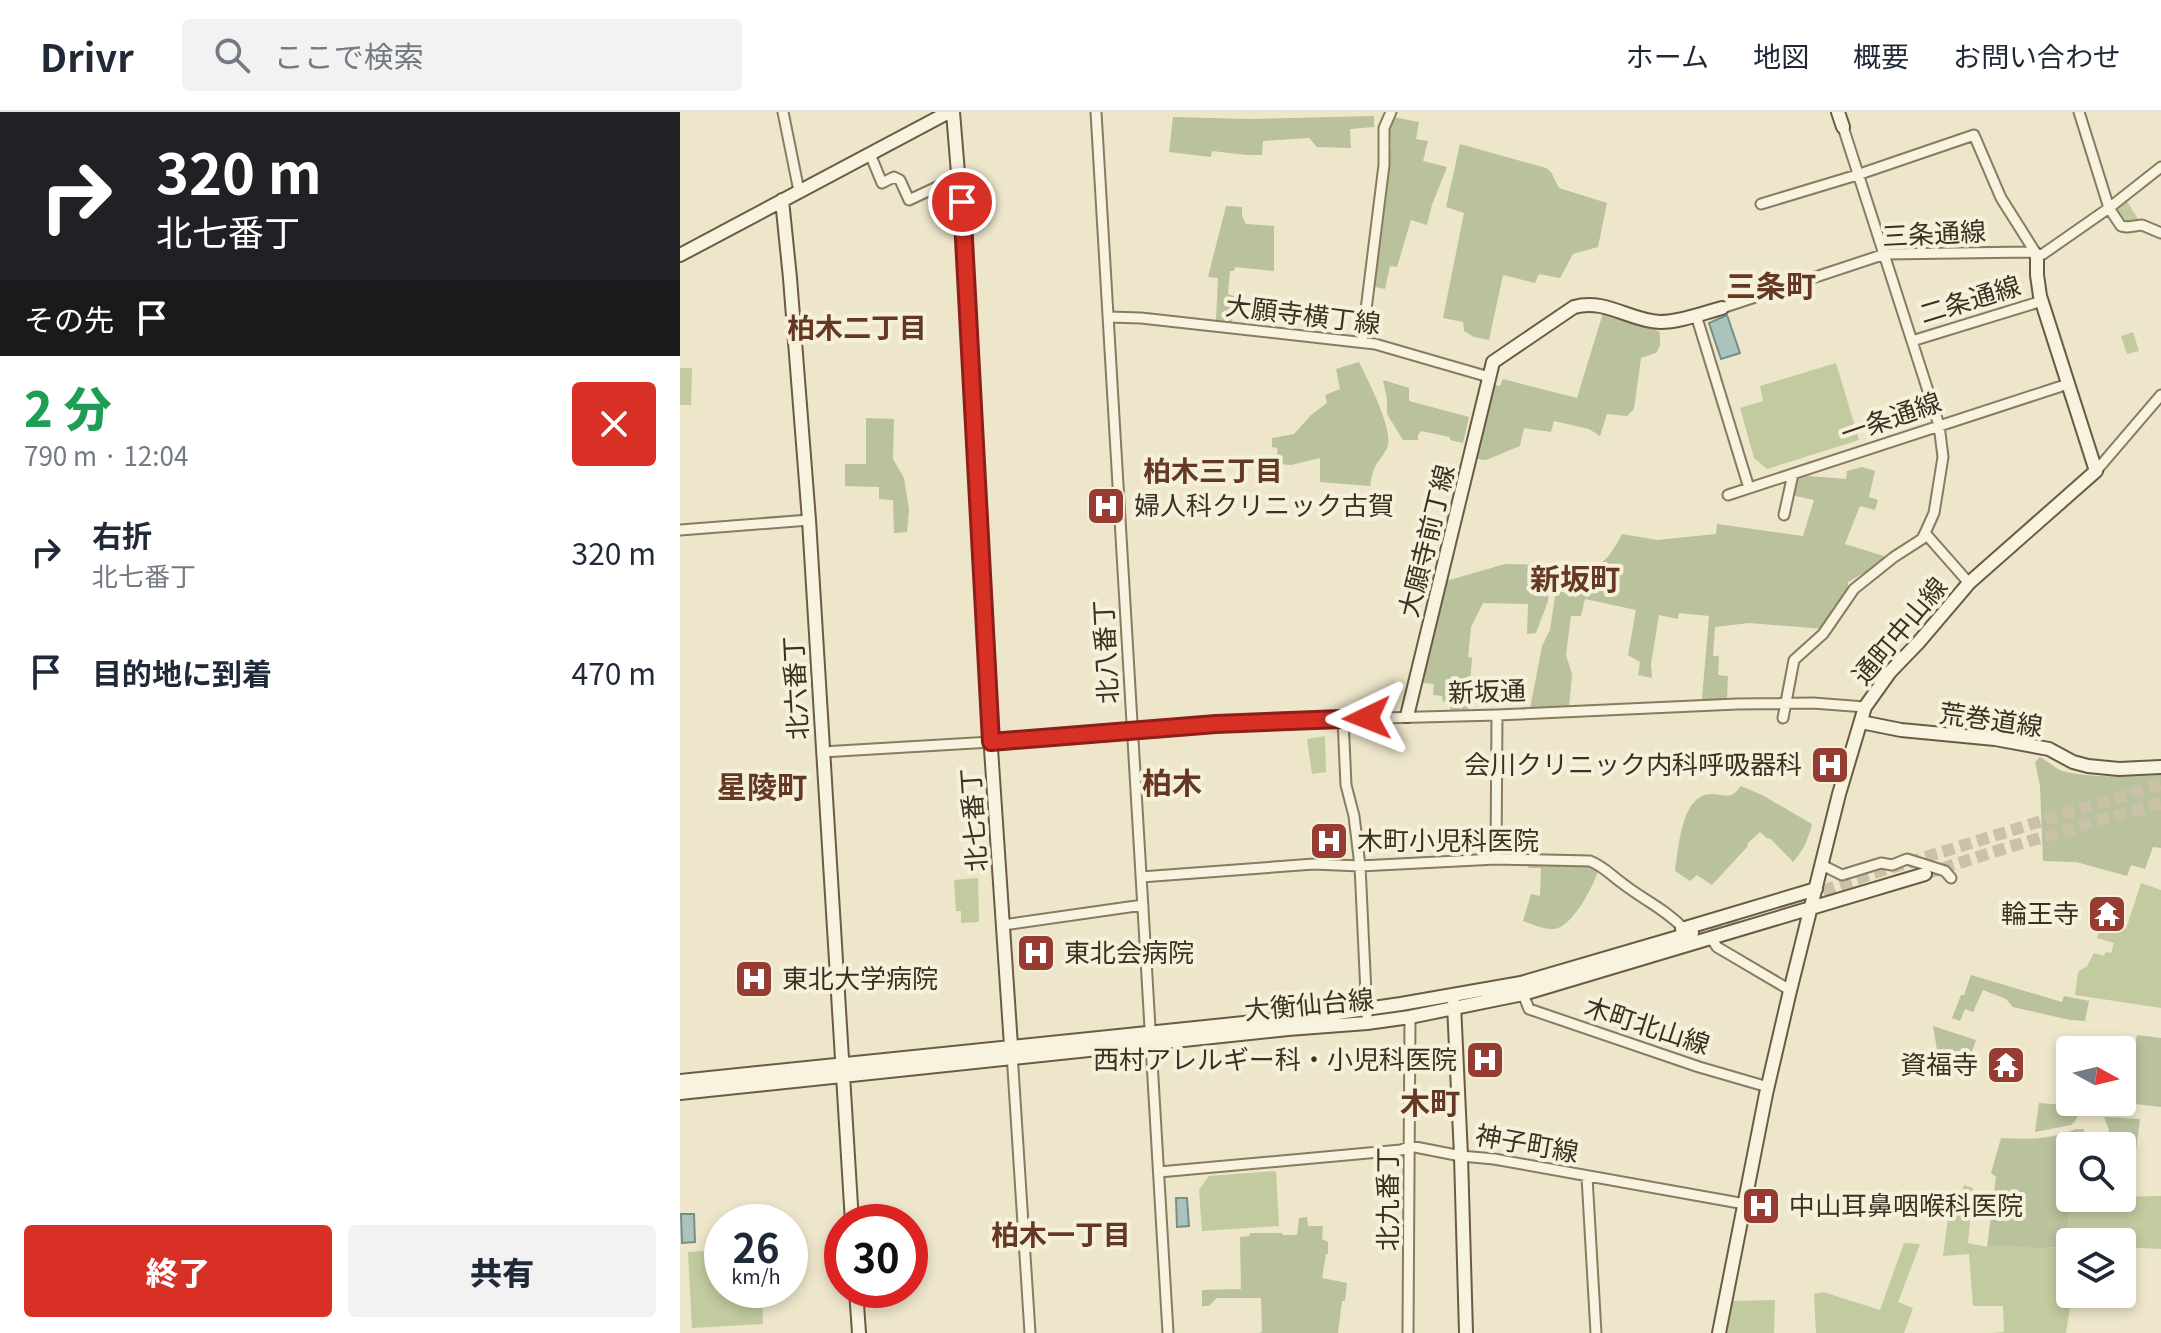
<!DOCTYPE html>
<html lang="ja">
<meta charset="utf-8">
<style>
:root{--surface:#fff;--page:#f2f2f3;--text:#1f2937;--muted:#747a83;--line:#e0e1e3;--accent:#d93025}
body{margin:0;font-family:Georgia,"Noto Sans JP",serif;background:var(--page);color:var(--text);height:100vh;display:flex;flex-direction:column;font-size:30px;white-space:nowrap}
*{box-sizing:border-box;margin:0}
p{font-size:26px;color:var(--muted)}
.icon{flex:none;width:44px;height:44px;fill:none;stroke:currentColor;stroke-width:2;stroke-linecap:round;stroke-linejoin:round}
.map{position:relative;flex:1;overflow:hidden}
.side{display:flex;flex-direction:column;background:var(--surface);width:680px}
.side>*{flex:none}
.banner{background:#202124;color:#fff;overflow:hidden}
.needle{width:52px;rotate:98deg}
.buttons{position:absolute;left:1376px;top:924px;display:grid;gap:16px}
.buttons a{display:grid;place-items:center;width:80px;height:80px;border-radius:8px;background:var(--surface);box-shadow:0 4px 12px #0003;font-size:40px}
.speed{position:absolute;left:24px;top:1092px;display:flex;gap:16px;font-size:40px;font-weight:700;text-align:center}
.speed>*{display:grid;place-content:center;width:104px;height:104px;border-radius:50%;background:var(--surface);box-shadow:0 4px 12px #0003;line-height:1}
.speed small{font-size:20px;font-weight:400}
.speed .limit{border:12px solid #d22;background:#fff;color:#111}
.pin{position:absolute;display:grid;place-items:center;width:68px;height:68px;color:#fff;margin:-34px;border:4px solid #fff;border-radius:50%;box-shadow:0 2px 8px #0007}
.me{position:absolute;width:88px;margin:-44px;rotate:268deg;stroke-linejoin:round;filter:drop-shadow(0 0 6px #0008)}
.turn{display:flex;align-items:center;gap:28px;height:168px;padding:0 24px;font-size:36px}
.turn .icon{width:104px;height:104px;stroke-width:2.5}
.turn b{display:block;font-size:56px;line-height:68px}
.then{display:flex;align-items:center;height:76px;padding:0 24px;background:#0003;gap:16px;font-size:30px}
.round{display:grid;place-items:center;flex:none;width:84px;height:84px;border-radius:8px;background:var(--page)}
.head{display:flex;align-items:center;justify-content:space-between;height:136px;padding:0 24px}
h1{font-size:48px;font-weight:800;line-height:60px;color:#1e9e55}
.button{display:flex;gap:16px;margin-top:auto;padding:16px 24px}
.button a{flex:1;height:92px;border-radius:8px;background:var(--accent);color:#fff;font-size:32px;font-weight:800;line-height:92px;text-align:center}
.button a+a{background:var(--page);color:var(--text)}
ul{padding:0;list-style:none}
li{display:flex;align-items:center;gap:24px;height:120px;padding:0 24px}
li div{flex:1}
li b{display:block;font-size:30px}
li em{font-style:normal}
header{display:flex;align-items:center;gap:48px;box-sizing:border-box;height:112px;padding:0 40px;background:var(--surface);border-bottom:2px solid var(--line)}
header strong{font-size:38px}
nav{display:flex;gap:44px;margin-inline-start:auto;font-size:28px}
.search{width:560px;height:72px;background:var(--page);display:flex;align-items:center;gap:20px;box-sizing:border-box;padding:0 28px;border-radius:8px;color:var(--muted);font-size:30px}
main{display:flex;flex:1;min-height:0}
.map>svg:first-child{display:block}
.green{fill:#c2cb9f}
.cemetery{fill:#b9c19d}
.water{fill:#abc2bd;stroke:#72908c;stroke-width:2}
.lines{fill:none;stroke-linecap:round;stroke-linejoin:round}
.secondary-tunnel{stroke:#c9c2a9;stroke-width:12;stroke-dasharray:12 6;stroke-linecap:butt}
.street-casing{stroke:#897a60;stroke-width:13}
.secondary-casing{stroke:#6b5b42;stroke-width:16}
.street{stroke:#f8f3de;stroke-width:9}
.secondary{stroke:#f8f3de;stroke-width:12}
.route-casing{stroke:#8d1f18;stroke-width:20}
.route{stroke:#d93025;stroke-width:14}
.labels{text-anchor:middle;stroke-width:8;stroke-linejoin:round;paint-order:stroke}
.street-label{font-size:26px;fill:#3b3122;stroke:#f5f0da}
.poi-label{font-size:26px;fill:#3b3122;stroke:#f5f0da;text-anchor:start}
.neighbourhood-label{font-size:28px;font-weight:bold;fill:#653824;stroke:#f5f0da}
.quarter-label{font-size:30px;font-weight:bold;fill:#653824;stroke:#f5f0da}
</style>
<header>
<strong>Drivr</strong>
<div class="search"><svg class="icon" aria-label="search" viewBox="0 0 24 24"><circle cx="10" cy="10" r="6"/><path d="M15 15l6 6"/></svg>ここで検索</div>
<nav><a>ホーム</a><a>地図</a><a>概要</a><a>お問い合わせ</a></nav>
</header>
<main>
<section class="side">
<div class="banner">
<div class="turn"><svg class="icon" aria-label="right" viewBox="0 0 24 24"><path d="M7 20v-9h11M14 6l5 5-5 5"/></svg><div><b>320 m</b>北七番丁</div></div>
<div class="then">その先<svg class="icon" aria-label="arrive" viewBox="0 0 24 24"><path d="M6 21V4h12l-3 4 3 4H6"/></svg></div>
</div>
<div class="head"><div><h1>2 分</h1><p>790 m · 12:04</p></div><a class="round" style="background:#d93025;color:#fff"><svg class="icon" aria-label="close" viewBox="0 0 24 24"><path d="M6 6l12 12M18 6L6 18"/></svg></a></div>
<ul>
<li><svg class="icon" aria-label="right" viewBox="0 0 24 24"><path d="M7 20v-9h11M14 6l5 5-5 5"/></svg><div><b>右折</b><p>北七番丁</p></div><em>320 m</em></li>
<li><svg class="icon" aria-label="arrive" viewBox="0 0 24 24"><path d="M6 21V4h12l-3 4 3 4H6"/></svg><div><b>目的地に到着</b></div><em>470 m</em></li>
</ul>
<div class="button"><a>終了</a><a>共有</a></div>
</section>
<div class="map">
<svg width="1481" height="1221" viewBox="0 0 1481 1221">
<rect width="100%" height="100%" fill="#ede6cb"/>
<path class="green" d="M1446,88l13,20 -1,4h-16l-10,-16z
M1453,220l6,19 -12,3 -6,-18z
M1156,251l23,77 -92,29 -13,-11 -14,-50 23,-7 -3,-15z
M0,256h12l-1,37h-11z
M818,565h12v20h-21v-17h9z
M645,624l1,36 -14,2 -5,-35z
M298,766l1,44 -18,1v-12h-5l-2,-31z
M1461,771l20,7v118l-86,-13 3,-23 9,-6 7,-13 10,3 2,-4 5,1 3,-10 -17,-5 5,-16 24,7z
M596,1059l3,55 -77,5 -3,-41 10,-14z
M1284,1073l9,3 -5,55 19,4 27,-1 23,3 27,-3 8,-48 89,-2v53l-39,-2v-5h-52v52h2l-6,39h-74l12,-1 -1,-26h-30l-4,-52 -26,2 5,-39 6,-21 6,1z
M1224,1131l16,1 -22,58 15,6 -9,25h-88l-2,-39 9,-2 57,18z
M42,1138v40h40l1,34 -71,4 -4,-76z
M1095,1188l-1,33h-47l6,-32z"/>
<path class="cemetery" d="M694,4v11l-24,2 1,19 -34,-1 -8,-9 -46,3 -1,14h-16l-34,-4 -1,6 -42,-5 4,-35 75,2z
M713,5l26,5 -3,17 12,2 -5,20 24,6 -15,38 -5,20 -16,-5 -14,47 -7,-1 -5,23 -14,-3 20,-142 -4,-15z
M780,32l86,24 5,4 8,16 48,15 -9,44 -25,7 -13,24 -21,-4 -4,9 -32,-8 -14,65 -15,-3 -10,-6 -1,-9 -20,-4 21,-105 -18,-6z
M546,94l16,1v9l4,8 28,2v45l-39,-4 -1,4h-4l-2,23 6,2 -2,27 -16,-2 2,-43 -10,-1z
M923,201l48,13 9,7v13l-4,7 -15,5 -7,51 -7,7 -20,-2 -7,22 -11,-7 -35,-8 -3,11 -27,-4 -4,18 -34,14 -9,-1 18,-74 5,1 3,-7 74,19z
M679,250c9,18 33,65 29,83 -2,8 -10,15 -13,22 -3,6 -4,13 -5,19l-50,-4v-24l-29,7 -13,-1 -1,-16 -5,-1v-9l22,-4 17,-19 16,-12 -2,-8 15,-6 -4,-20z
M703,268l26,8v13l60,16 -6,26 -13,-3v-3l-29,-6 -3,4v5h-15l-16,-26v-15z
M186,306l28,1 -1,40 11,19 5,31 -2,23 -13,1 -1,-33 -14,-1v-12l-34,-1v-22h21z
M1182,355l13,4 -6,26 9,3 -3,10 -15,-4 -15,38 45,14 -42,24v12l-9,10 -6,3 -9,22 -75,-6 -34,4 -2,29h6l-1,19 10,1 -1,23h-25l7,-83 -30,-3 -1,6 -19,-4 -8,49 1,14 -14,-3 2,-13 -12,-7 8,-45 -51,-11 -4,17h-10l-5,39 6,19 -3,33 -39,2 12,-63 8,-16 8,-54 3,-7c39,-3 42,1 61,-35l35,6 59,-6 1,-10 86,12 11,-36 -23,-5 5,-20 50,4 1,-8z
M825,452l44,1 -1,36 -12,32 -9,1 1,-30 -45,-1 -12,24 -3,30 4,1 -4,53h-18l1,-8 -8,-1 -1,-6 -9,-1 1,-11 -12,-1 24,-102z
M1360,645c7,4 15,11 22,14 27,7 71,6 99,4v73l-8,-1 -8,22 -14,-4 -4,11 -51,-14 -33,-1 -3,-75 -5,-24z
M1061,674l21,9 50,29c-4,15 -8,26 -19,38l-23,-24 -2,1 -8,-7 -13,12 1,2 -36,39 -15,-10 -7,6 -15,-10c4,-23 6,-80 39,-77 14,2 17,5 27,-8z
M849,750l60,2 10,4c-4,16 -27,60 -45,61 -10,1 -22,-5 -31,-8l8,-27 9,2 1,-28h-13z
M1291,863l91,27 2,-6 25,5 -4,20 -15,-1 -57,-13 -7,-8 -23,-9 -10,22 -8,-3 -5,12 -8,-3 9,-23h3z
M1253,914l43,14 -12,35 -25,-13z
M1457,923l24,3v69l-42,-5h3v-52h-3l2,-7h14z
M1359,991l41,3c-1,7 -3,15 -9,19l-36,7z
M1424,1005l36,2 -9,70h-9v-43h-15l2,-16z
M1396,1017h8l-3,17h-11v52h2l-8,48 -27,3 -23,-3 -27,1 9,-70 -5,-4 10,-35c26,2 51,1 75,-9z
M627,1105l1,9h15l-1,13 6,3v12h-2l-4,24 25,5 -2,18h-3l-4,32h-79l3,-1 -1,-34h-44l-8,8h-7v-16l39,-1 -1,-52 9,-1 1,-3h32l1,2h14l2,-17z"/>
<path class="water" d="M1047,203l13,38 -19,6 -12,-36z
M496,1086h11l2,28 -12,1z
M1,1102h13l1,28 -13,1z"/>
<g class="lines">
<path class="secondary-tunnel" d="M1245,762l84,-27 152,-44
M1126,785l65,-23 290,-90
M1012,821l51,-16"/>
<defs>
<path id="street" d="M103,0l16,79
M416,0l72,1221
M1399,0l30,96 12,18 6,1 15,-2 19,8
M190,42l12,29 12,-6 6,3 9,20 43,-20 8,-1
M1081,92l96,-29 117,-40 27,63 36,57
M1357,143l6,-1 66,-46 52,-41
M1042,196l163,-54 145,-2 7,3
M1016,203l53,173
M428,205l33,1 234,26 114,33
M1232,229l130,-40
M682,230l22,-177v-37l7,-16
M1416,359l65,-76
M1048,383l340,-111
M1104,403l9,-41
M0,418l129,-10
M1245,421l44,50
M1103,606l11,-58 29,-26 31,-45 40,-32 28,-18 3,-6 9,-20 9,-56 -4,-32 -96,-298
M663,607l3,66 8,31 6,50 7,149
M142,640l169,-10 276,-21 230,-6 240,-11 76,-1 52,4
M816,747l1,-144
M1142,753l20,10 39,-12 11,2 15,-6 38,12 6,7
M461,765l173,-13 46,2 136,-7 94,2c13,5 21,14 32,22 20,16 45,27 62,46
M323,813l140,-20
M1031,826l6,9 73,43
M843,882l6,15 170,58 69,20
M332,941l18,280
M479,1060l242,-22 9,-4 51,10 33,3 251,45
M907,1065l9,156
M728,1221l2,-316"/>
<path id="secondary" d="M273,0l12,147 23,445 23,342
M1158,0l5,15
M102,88l8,78 19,242 43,702
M0,143l269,-143
M727,604l86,-354 81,-55c31,-9 56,14 86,15 20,0 43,-9 62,-14
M1181,610l40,8 94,9 54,10 24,13 15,4 31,3 42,-2
M1002,817l134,-40
M774,892l7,152 5,177
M0,969l651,-67 70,-10 120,-21 171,-50
M0,981l608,-64 79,-6 43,-6 113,-23 402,-120
M176,1178l3,43
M1039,1221l47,-239 23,-99 50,-201 26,-87 25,-35 28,-29 51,-60 127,-112 -56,-175 -3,-21v-20"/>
</defs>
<use href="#street" class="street-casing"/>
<use href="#secondary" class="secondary-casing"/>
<use href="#street" class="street"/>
<use href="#secondary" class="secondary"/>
</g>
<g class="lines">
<defs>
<path id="route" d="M282,90l29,540 225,-18 151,-6"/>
</defs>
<use href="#route" class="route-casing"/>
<use href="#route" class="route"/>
</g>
<defs>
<symbol id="hospital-square" viewBox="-11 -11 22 22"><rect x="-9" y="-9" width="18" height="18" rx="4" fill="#963c32" stroke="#f5f0da"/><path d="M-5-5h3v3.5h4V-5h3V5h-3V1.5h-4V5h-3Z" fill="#fff"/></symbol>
<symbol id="temple-square" viewBox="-11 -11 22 22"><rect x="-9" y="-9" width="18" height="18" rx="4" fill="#963c32" stroke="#f5f0da"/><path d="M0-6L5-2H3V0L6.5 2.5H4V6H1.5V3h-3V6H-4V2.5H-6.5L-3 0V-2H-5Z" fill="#fff"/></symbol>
</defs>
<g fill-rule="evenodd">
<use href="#hospital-square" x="404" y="372" width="44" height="44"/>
<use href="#hospital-square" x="1128" y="631" width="44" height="44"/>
<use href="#hospital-square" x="627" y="707" width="44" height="44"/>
<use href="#temple-square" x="1405" y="780" width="44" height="44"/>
<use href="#hospital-square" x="334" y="819" width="44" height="44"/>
<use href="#hospital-square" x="52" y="845" width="44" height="44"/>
<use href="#hospital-square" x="783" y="926" width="44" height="44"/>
<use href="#temple-square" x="1304" y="931" width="44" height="44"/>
<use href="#hospital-square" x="1059" y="1072" width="44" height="44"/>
</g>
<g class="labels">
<g class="street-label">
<text transform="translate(1254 122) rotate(-3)" y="9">三条通線</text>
<text transform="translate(1290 188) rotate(-17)" y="9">二条通線</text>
<text transform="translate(623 203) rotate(7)" y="9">大願寺横丁線</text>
<text transform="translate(1211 306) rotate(-19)" y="9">一条通線</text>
<text transform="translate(747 429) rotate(-76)" y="9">大願寺前丁線</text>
<text transform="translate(1220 519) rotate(-50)" y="9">通町中山線</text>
<text transform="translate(426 540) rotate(-93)" y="9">北八番丁</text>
<text transform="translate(116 576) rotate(-93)" y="9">北六番丁</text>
<text transform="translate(807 580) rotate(-2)" y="9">新坂通</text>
<text transform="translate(1311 608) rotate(8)" y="9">荒巻道線</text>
<text transform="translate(294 708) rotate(-94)" y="9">北七番丁</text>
<text transform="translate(629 893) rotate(-5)" y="9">大衡仙台線</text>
<text transform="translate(967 914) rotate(18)" y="9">木町北山線</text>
<text transform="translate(847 1032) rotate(10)" y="9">神子町線</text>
<text transform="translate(708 1087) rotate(-90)" y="9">北九番丁</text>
</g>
<g class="poi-label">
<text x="454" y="403">婦人科クリニック古賀</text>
<text x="1122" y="662" text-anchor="end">会川クリニック内科呼吸器科</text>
<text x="677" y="738">木町小児科医院</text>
<text x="1399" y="811" text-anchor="end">輪王寺</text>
<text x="384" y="850">東北会病院</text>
<text x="102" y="876">東北大学病院</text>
<text x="777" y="957" text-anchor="end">西村アレルギー科・小児科医院</text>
<text x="1298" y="962" text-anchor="end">資福寺</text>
<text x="1109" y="1103">中山耳鼻咽喉科医院</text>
</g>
<g class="neighbourhood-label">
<text x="177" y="226">柏木二丁目</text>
<text x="533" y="369">柏木三丁目</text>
<text x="381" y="1133">柏木一丁目</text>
</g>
<g class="quarter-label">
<text x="1091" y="185">三条町</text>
<text x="895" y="478">新坂町</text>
<text x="492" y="682">柏木</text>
<text x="82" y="686">星陵町</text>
<text x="750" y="1002">木町</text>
</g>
</g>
</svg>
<div class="buttons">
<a><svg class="needle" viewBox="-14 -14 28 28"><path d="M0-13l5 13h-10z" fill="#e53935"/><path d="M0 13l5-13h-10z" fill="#747a83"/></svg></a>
<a><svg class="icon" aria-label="search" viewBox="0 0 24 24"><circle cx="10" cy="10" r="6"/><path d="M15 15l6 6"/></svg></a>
<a><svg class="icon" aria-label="layers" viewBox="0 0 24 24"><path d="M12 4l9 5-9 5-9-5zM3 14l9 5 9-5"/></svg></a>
</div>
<div class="speed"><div>26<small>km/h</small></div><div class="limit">30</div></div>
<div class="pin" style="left:282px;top:90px;background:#d93025"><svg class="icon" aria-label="arrive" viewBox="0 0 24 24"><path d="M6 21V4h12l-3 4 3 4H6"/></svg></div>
<svg class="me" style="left:687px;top:606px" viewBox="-20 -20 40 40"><path d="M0-17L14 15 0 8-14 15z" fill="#d93025" stroke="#fff" stroke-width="4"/></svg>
</div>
</main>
